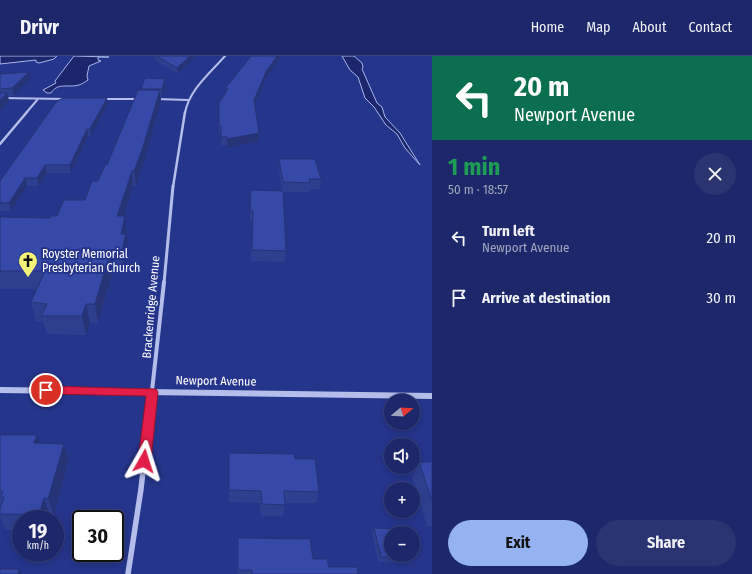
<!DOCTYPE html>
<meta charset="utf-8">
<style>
:root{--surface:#1c2869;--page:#293471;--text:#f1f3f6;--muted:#a0a6c0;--line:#3a447d;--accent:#95b2f1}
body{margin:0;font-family:"Fira Sans Condensed",sans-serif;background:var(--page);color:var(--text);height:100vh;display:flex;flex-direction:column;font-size:15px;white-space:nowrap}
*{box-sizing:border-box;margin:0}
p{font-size:13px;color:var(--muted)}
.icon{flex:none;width:22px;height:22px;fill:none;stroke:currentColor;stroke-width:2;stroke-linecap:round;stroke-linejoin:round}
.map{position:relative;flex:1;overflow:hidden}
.drawer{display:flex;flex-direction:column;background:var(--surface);width:320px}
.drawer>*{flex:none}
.top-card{background:#0b6e4f;color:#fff;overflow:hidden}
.needle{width:26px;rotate:72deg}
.buttons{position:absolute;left:384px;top:338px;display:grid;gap:8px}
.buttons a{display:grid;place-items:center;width:36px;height:36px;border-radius:50%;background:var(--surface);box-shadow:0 2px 10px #0003,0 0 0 1px var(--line);font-size:20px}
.speed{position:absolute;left:12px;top:454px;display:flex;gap:8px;font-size:20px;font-weight:700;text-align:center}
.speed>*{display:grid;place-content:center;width:52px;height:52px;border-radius:50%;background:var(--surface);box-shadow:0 2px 10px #0003,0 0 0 1px var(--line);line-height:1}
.speed small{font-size:10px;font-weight:400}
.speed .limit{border:2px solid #111;border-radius:6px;background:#fff;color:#111}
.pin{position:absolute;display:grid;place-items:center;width:34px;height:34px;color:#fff;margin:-17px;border:2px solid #fff;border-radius:50%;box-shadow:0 1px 4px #0007}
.me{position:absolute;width:44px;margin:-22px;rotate:6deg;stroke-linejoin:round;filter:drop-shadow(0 0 3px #0008)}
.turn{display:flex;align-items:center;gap:14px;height:84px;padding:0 16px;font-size:18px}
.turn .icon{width:52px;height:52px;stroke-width:2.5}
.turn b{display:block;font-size:28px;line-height:34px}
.round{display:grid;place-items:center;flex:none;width:42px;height:42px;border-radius:21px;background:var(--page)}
.summary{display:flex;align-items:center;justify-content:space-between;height:68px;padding:0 16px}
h1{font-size:24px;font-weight:700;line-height:30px;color:#1e9e55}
.action{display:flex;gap:8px;margin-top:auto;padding:8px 16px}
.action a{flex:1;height:46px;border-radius:24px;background:var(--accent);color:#111;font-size:16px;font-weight:700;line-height:46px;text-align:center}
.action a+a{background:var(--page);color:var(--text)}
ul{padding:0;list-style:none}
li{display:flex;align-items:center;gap:12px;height:60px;padding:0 16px}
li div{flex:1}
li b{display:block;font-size:15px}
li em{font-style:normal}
header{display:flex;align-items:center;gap:24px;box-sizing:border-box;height:56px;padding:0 20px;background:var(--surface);border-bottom:1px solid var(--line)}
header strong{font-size:19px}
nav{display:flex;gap:22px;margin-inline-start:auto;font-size:14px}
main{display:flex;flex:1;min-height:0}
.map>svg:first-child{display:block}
.water{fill:#1b266c;stroke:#a9b5eb}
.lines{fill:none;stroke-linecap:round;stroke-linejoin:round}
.minor-far4{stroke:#b5beea;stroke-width:2}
.minor-far3{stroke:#b5beea;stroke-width:2.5}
.minor-far2{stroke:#b5beea;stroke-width:3}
.minor-far1{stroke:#b5beea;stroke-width:4}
.minor{stroke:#b5beea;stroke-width:5.5}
.tertiary{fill:#b5beea;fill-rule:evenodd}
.wall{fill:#2f3f90}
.shaded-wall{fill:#263376}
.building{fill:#3749a8;stroke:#263376}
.route{fill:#e11d48;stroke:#92132f}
.labels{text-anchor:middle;stroke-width:4;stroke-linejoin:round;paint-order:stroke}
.poi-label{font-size:12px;fill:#fff;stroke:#26358c;text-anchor:start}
.street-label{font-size:12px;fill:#fff;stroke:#26358c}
</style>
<header>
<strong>Drivr</strong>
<nav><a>Home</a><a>Map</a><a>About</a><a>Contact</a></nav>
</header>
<main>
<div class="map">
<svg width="432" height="518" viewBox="0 0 432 518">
<rect width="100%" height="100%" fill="#26358c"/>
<path class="water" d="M0,0h57l-3,3 -15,4 -3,-1v-2l-36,4z
M74,0l35,1h-11v3l3,1 -12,5 -2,10 1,4c-3,2 -6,4 -9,5 -11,3 -21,-3 -28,8h-4l-4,-3 13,-7 -1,-2z
M342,0h12l8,7 1,4 -1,2 15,34 5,4 3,10 15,16 20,32 -15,-17 -8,-14 -11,-9 -12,-18 -9,-9 -7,-21 -8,-7z"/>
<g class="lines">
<path class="minor-far4" d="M0,42l66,1
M102,43h38
M156,43l32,1
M26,57l12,-14
M185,57c4,-23 25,-40 40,-57"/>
<path class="minor-far3" d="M0,88l27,-32
M173,131l12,-75"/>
<path class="minor-far2" d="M164,227l9,-97"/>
<path class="minor-far1" d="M150,353l14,-127"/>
<path class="minor" d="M128,518l13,-85 9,-81"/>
<path class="tertiary" d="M0,331l432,6v6l-432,-6z"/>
</g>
<path class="wall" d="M155,0h41l-18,18 -22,-13z
M0,18l30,5 -16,17h-6l1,5 -9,10z
M165,23v8l-3,10h-1v5l-18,63 -7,21h-3l-9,30 3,17 -1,3 2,15 -4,17h-10l-16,55h-8l-4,12 -39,-1 -4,-13h-7l-5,-19 6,-13h-37v-72l50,1 7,-2 28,-16 22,-35 34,-75z
M266,23l-12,26 5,36 -32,7v-3h-6v-11h-2v-31l7,-11v-3z
M108,48l-17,32h-3l-17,37h-24l-8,13h-12l-16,25h-11v-30z
M279,103l42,20 -1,10h-11v3h-26l3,59 -1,11 -34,-1 1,-39h-2l1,-32 31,1 -3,-23z
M0,379l40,8 29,17 -15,55h-4l-1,4h-28v11h-15l-6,-12 1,-11h-1z
M295,403l24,33 -3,11h-31l-2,13h-22l-1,-13 -31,-1v-37z
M432,403v67h-5l-15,-48 7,-16h12z
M374,472l32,29 -3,6 -25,-1 -6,-28z
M238,482l75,21 16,8 29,7h-121v-20z"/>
<path class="shaded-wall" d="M190,0h6l-18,18 -1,-6z
M277,0h4l-15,23 -13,29 1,-8 12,-28z
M29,16l1,7 -16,17 -2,-8z
M165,23v8l-3,10v-8z
M160,34l1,12 -18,63 -7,21 -2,-15z
M7,37l2,8 -9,10v-10z
M107,42l1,6 -17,32 -1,-7z
M87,73l1,7 -17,37 -1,-8z
M259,77v8l-32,7v-9z
M45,109l2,8 -8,13 -2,-8z
M132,115l1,15 -14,47 -2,-17z
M25,122l2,8 -16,25 -2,-8z
M125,160l3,35 -4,17 -2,-18 -1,-16z
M111,194l3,18 -16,55 -3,-19z
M86,248l4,19 -4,12 -4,-19z
M37,379l6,17 -9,-9z
M64,388l5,16 -15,55 -6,-16z
M44,442l6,17 -1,4h-8l-2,-4z
M19,513l2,5h-3z"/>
<path class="building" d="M157,0h33l-13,12z
M251,0h26l-11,16 -12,28 5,33 -32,6v-2h-6v-11h-2v-23l9,-14h-2l1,-3z
M29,16l-17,16 -12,1v-15z
M145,22l20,1 -3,10h-21z
M138,34h22l-18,60 -8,21h-2l-15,45h8l-4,18h5l-4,16h-11l-16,54h-9l-4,12h-41l6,-12 -16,-2 14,-31h-45v-54l50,1 1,-2h6l7,-16h21l7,-19h6l7,-16h2z
M0,37h7l-7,8z
M63,42h44l-17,31h-3l-17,36h-25l-8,13h-12l-16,25h-9v-22l57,-80z
M279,103h36l6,20h-12l1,4 -27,-1z
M251,134l32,1 3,60 -34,-1 1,-39h-3z
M0,379h37l-3,8 30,1 -16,55 -4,-1 -5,17 -39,-1v-5l4,-12h-3l2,-6h-3z
M229,397l65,1 1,5h20l4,33 -35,-1 1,14 -23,-1 -1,-13 -32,-1z
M419,406h13v39z
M374,472l25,1 1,4h-9v22h15v2h-25z
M238,482l72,1 3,20h14l2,8h28l1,7h-106v-4h-14z
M0,513h19l-1,5h-18z"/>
<path class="route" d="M46,330l110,3 2,3 -7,69 -2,4 -5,1 -4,-1 -2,-4 8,-65 -100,-2 -4,-1 -2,-3 2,-3z"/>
<defs>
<symbol id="church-pin" viewBox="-11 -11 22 30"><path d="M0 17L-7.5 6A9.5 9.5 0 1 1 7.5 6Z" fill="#f3f37a" stroke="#26358c"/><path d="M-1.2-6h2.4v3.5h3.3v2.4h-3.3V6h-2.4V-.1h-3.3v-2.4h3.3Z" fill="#111"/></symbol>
</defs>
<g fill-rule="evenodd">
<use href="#church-pin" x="17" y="194" width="22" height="30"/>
</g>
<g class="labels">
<g class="poi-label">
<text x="42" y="202">Royster Memorial<tspan x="42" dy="14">Presbyterian Church</tspan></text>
</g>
<g class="street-label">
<text transform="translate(151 251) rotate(-85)" y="4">Brackenridge Avenue</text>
<text transform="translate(216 325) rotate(1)" y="4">Newport Avenue</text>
</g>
</g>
</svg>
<div class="buttons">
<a><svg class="needle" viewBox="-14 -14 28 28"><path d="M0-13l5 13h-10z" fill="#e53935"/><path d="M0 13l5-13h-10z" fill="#a0a6c0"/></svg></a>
<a><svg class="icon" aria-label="sound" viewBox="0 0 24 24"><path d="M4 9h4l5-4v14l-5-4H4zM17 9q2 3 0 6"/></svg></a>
<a>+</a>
<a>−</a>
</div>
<div class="speed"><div>19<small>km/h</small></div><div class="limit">30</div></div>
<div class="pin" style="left:46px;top:334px;background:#d93025"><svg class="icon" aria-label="arrive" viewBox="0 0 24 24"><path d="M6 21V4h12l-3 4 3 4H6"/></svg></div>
<svg class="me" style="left:144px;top:405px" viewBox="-20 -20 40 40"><path d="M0-17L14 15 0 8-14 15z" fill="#e11d48" stroke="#fff" stroke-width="4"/></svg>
</div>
<section class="drawer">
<div class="top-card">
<div class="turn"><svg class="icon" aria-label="left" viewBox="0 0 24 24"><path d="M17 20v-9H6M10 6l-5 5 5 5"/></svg><div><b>20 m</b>Newport Avenue</div></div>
</div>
<div class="summary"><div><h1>1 min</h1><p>50 m · 18:57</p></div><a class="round"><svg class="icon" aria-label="close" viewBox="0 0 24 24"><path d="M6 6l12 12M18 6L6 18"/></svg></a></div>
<ul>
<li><svg class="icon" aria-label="left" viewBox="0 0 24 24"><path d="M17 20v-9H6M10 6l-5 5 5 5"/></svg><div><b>Turn left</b><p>Newport Avenue</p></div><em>20 m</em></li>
<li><svg class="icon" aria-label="arrive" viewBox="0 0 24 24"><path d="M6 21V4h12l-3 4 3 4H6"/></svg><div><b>Arrive at destination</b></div><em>30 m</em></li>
</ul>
<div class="action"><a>Exit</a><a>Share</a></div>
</section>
</main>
